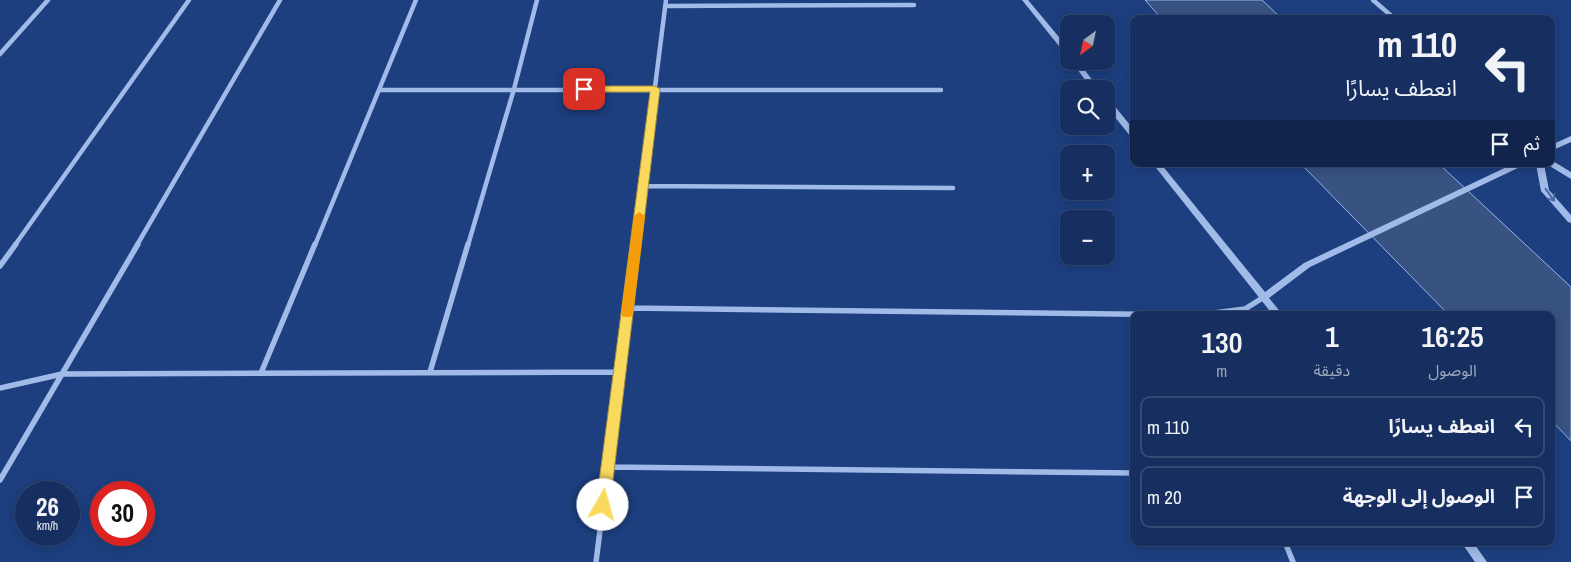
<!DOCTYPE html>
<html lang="ar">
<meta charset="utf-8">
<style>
:root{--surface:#162f60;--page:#1f3766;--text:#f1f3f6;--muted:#9ea9bd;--line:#354a75}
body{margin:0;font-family:"Archivo Narrow","Noto Sans Arabic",sans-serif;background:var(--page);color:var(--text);direction:rtl;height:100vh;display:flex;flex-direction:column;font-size:19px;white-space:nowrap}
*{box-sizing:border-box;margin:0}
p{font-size:16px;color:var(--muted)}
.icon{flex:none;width:28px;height:28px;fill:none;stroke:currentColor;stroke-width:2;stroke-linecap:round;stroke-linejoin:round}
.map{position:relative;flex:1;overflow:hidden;direction:ltr}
.drawer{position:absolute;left:1130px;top:311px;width:425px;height:235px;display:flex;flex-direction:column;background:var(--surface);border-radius:10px;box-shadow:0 2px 12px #0003,0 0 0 1px var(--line);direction:rtl}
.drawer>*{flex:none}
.hud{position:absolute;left:1130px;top:15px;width:425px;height:152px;border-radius:10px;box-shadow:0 2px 12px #0003,0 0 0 1px var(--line);direction:rtl;background:#162f60;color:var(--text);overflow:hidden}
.needle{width:32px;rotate:213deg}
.fabs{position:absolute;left:1060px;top:15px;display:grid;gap:10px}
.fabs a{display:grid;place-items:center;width:55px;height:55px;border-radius:10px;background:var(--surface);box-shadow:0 2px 12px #0003,0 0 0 1px var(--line);font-size:25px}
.speed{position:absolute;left:15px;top:481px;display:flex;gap:10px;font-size:25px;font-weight:700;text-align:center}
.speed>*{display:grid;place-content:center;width:65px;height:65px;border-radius:50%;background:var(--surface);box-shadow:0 2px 12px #0003,0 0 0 1px var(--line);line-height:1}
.speed small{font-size:12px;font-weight:400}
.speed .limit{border:8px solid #d22;background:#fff;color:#111}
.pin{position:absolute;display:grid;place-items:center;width:42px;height:42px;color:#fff;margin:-21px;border-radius:10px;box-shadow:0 2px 8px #0006}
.me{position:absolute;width:55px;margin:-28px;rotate:7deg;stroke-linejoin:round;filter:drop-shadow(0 0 4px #0008)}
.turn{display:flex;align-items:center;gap:18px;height:105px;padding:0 15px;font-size:22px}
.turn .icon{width:65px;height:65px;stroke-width:2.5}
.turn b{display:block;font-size:35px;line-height:42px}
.then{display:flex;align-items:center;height:48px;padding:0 15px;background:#0003;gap:10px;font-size:19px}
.eta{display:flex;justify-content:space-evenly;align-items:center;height:85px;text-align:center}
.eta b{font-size:30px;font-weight:600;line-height:35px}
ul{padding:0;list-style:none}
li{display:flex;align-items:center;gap:15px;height:62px;margin:0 10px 8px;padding:0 5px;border:2px solid var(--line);border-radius:10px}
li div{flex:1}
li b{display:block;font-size:19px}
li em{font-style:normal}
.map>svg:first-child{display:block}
.water{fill:#385282;stroke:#94b5eb}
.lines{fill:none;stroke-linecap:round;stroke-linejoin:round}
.minor-far1{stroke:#a1bbe9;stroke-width:4.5}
.minor{stroke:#a1bbe9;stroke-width:5.5}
.tertiary{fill:#a1bbe9;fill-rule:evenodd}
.oneway{stroke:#4b6aa5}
.route{fill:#f9da5f;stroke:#a28e3e}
.slow{fill:#f59e0b}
</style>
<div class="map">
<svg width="1571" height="562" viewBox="0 0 1571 562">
<rect width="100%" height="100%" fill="#1d3f80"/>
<path class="water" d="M1145,0h117l20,19h-120z
M1301,164h138l132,123v154l-20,-21v-105h-102z"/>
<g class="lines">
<path class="minor-far1" d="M1373,0l22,19
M666,6l248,-1
M0,54l48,-54
M380,90h561
M643,186l310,2
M15,245l174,-245
M137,245l143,-245
M315,245l101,-245
M468,245l46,-156 23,-89
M635,245l31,-245"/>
<path class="minor" d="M0,266l16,-22
M628,308l570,7 47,-6 19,-12
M430,372l38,-128
M261,373l54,-129
M0,388l62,-14 558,-2
M608,467l526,6
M0,480l138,-236
M1285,542l8,20
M596,562l40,-318"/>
<path class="tertiary" d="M1022,0h6l41,49v7h-2z
M1071,61h7l21,28h-7z
M1106,99h3l25,31v8l-3,-1 -25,-31z
M1571,136v6l-20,9v-6z
M1551,160l20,12v7l-23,-14v-1h3z
M1153,164h8l104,128 39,-29 209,-99h10l-1,2 -212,101 -41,31 14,17h-10z
M1536,164h8l5,26 22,25v8l-3,-1 -27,-31z
M1461,542h12l14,20h-12z"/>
</g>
<defs><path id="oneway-shaft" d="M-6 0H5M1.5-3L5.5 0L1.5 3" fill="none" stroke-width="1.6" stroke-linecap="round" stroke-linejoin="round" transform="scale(1.25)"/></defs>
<use class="oneway" href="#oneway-shaft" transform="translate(1550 195) rotate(54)"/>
<path class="route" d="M584,86h71l5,3 -50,416 -2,5 -5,2 -5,-2 -2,-5 54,-413h-69v-5z"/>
<path class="slow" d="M639,212l6,4 -12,98 -2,3h-8l-2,-3 13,-98z"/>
</svg>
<div class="fabs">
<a><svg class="needle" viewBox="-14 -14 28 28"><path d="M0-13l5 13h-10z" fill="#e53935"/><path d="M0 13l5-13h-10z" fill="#9ea9bd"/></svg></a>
<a><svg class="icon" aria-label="search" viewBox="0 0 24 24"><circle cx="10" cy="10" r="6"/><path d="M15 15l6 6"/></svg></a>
<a>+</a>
<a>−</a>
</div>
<div class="speed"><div>26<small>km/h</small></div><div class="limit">30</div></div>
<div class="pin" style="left:584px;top:89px;background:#d93025"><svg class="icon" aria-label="arrive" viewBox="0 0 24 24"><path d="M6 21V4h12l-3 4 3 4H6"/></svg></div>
<svg class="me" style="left:603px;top:505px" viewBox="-20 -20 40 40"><circle r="19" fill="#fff"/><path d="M0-13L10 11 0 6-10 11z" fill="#f9da5f"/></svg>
<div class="hud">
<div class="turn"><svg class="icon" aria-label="left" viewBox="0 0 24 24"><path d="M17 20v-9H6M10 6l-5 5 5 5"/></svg><div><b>110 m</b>انعطف يسارًا</div></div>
<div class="then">ثم<svg class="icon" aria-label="arrive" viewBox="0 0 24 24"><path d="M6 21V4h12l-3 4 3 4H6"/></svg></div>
</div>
<section class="drawer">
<div class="eta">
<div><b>16:25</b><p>الوصول</p></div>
<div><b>1</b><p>دقيقة</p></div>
<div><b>130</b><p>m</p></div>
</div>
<ul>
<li><svg class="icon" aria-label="left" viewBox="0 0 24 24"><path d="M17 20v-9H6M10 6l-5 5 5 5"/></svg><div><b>انعطف يسارًا</b></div><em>110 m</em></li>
<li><svg class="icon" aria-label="arrive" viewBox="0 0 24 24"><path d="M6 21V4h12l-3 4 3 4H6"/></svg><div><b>الوصول إلى الوجهة</b></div><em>20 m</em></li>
</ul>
</section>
</div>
